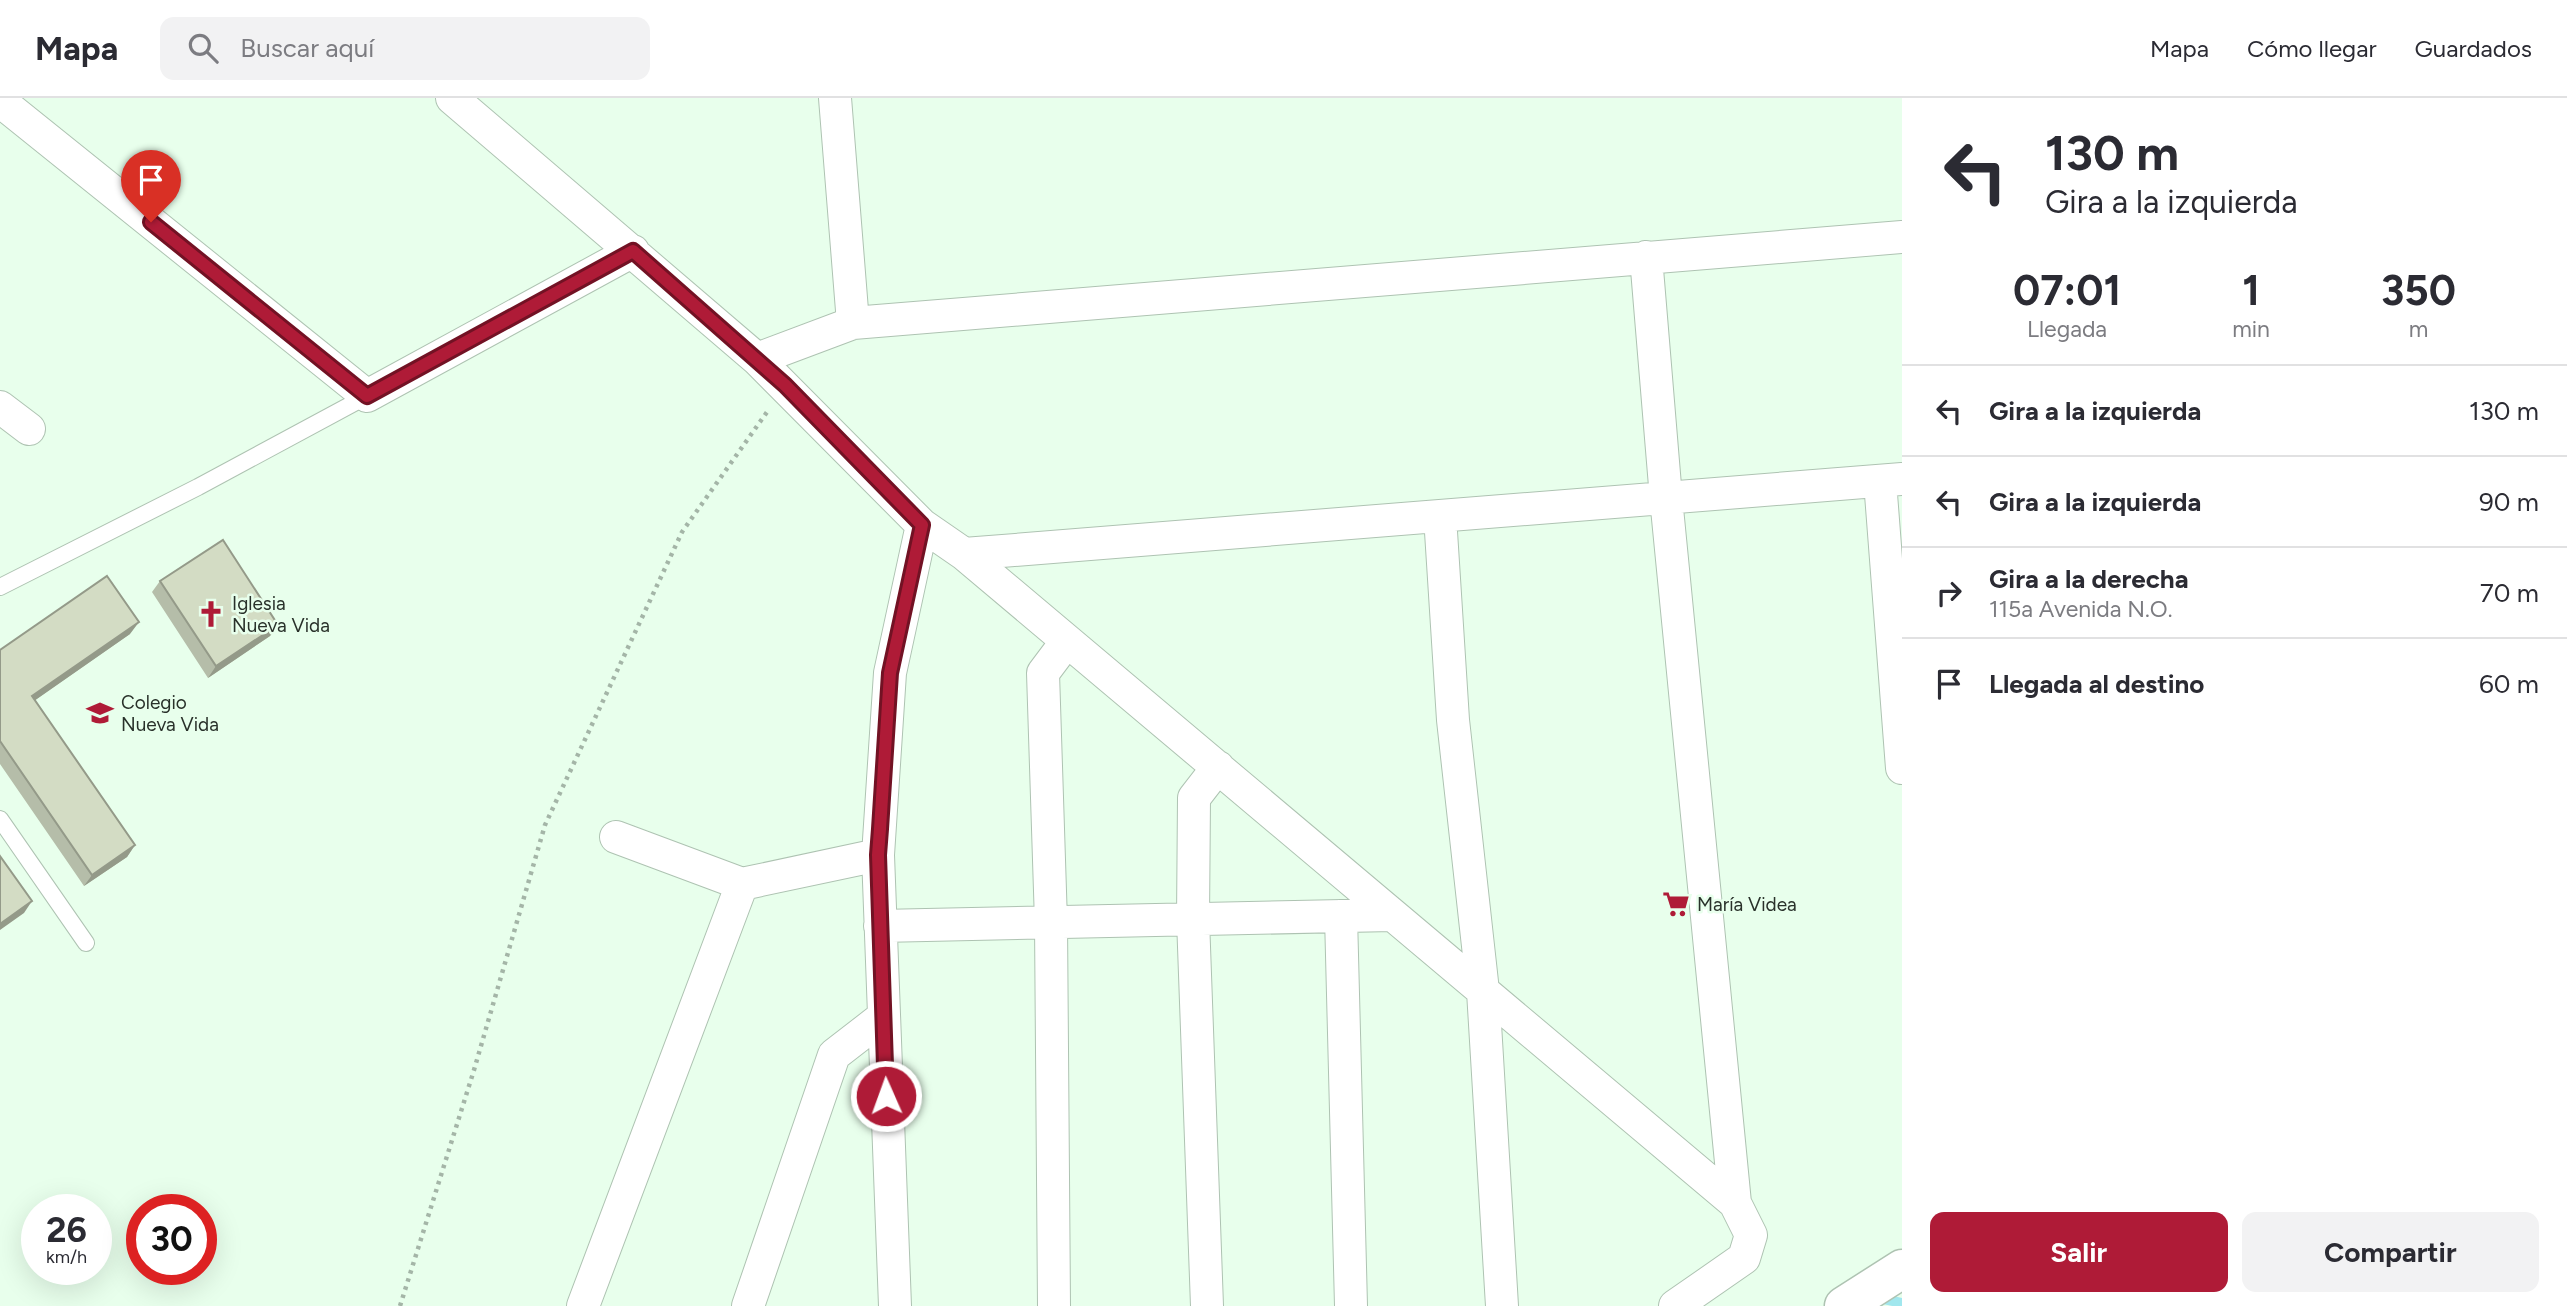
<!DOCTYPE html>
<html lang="es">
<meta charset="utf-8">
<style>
:root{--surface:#fff;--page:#f2f2f3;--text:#2b2b33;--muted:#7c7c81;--line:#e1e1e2;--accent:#af1b37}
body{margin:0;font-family:Figtree,sans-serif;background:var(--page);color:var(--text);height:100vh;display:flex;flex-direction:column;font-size:26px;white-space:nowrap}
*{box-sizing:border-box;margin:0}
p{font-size:23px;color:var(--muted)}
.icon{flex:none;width:38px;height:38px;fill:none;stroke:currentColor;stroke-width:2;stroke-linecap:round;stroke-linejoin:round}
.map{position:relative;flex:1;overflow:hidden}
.side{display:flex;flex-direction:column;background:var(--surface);width:665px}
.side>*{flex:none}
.hud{background:#fff;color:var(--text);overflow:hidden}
.speed{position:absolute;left:21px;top:1096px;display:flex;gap:14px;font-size:35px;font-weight:700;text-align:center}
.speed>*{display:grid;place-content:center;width:91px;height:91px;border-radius:50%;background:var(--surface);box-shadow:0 7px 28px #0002;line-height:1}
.speed small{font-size:18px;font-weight:400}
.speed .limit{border:10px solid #d22;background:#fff;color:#111}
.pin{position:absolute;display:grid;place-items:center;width:60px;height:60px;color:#fff;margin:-72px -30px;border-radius:50% 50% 50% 0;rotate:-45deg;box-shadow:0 0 7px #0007}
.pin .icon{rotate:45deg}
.me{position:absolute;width:77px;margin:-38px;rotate:358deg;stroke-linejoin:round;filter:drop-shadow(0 0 5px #0008)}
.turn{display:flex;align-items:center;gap:24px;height:147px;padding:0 28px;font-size:32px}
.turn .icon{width:91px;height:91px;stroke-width:2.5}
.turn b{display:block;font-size:49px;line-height:60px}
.eta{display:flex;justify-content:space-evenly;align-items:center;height:119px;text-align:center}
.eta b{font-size:42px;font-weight:700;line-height:49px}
.cta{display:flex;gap:14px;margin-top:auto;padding:14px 28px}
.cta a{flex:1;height:80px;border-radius:14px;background:var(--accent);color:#fff;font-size:28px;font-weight:700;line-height:80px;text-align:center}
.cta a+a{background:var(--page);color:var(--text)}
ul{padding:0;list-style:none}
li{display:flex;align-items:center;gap:21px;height:91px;padding:0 28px;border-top:2px solid var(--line)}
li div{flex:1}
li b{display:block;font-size:26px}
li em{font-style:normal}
header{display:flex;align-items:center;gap:42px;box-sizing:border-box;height:98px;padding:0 35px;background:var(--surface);border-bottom:2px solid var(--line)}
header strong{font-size:33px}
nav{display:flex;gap:38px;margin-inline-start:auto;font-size:24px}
.search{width:490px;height:63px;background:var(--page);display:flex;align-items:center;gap:18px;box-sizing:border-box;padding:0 24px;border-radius:14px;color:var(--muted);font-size:26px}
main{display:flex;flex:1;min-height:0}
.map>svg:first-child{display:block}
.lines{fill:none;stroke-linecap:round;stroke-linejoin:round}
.stream{stroke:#a1e7ee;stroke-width:10}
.lane-casing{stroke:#aec3b2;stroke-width:18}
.street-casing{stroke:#aec3b2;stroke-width:34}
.secondary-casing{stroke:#aec3b2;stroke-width:41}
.path{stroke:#a4b5a7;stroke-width:4.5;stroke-dasharray:3.5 5;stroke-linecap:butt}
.lane{stroke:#fff;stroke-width:16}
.street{stroke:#fff;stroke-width:32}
.secondary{stroke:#fff;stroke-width:38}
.wall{fill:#b5bda9}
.shaded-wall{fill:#949a89}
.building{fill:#d3dcc4;stroke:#949a89;stroke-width:2}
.route-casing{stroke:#721224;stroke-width:18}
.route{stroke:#af1b37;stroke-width:12}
.labels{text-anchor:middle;stroke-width:5;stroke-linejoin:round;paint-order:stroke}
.poi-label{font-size:19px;fill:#29312a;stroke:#e8ffec;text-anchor:start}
</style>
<header>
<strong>Mapa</strong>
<div class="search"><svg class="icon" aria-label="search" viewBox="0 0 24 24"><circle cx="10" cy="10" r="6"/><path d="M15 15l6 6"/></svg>Buscar aquí</div>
<nav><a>Mapa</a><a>Cómo llegar</a><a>Guardados</a></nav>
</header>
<main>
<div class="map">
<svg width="1902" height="1208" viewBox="0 0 1902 1208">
<rect width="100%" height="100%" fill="#e8ffec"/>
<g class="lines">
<path class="stream" d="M1879,1200l23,5"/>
<defs>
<path id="lane" d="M0,489l198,-100 169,-91
M0,721l86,124"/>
<path id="street" d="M452,0l305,261 165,166 42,29 771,649
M835,0l18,225
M0,3l367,295 266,-145
M1646,159l20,241 69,705 16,32 -7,23 -69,48
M757,261l96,-36 1049,-86
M0,309l29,22
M1880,383l22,287
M1440,418l13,204 30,271 19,315
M964,456l938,-75
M616,739l126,47 136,-29
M1341,818l10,390
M880,828l512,-11
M583,1208l159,-422
M748,1208l86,-251 49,-38
M895,1208l-17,-451 12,-182 32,-148
M1054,1208l-3,-384 -8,-249 24,-32
M1207,1208l-14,-387 1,-121 24,-31"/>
<path id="secondary" d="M1844,1208l58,-37"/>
</defs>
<use href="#lane" class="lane-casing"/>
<use href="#street" class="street-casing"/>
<use href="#secondary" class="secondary-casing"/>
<path class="path" d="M400,1208l74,-236 71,-245 137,-293 85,-120"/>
<use href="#lane" class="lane"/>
<use href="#street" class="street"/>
<use href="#secondary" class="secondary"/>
</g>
<path class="wall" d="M160,483l118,44 -8,11 -62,42 -56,-86z
M130,536l-95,66 100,145 -8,12 -43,29 -84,-122v-114z"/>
<path class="shaded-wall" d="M139,524l-9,12 -106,74 8,-12z
M278,527l-8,11 -62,42 8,-12z
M135,747l-8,12 -43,29 8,-11z
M32,803l-8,12 -24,17v-6z"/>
<path class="building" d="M223,442l55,85 -62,41 -56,-85z
M107,478l32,46 -107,74 103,149 -43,30 -92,-134v-91z
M0,758l32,45 -32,23z"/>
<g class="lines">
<defs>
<path id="route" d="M151,124l216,174 266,-145 152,134 137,140 -32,148 -10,156 -2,26 8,241"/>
</defs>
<use href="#route" class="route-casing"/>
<use href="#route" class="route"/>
</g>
<defs>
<symbol id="church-bare" viewBox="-9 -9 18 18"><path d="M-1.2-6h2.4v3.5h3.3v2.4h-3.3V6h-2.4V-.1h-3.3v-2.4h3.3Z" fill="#af1b37" stroke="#e8ffec" stroke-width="2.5" paint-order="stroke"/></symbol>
<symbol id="school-bare" viewBox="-9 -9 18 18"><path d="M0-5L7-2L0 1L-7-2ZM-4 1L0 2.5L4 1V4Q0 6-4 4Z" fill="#af1b37" stroke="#e8ffec" stroke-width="2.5" paint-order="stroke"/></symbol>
<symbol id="supermarket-bare" viewBox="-9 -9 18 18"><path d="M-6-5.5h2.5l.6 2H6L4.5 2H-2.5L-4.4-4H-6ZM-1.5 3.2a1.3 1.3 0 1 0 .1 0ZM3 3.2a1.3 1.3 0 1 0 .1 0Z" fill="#af1b37" stroke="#e8ffec" stroke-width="2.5" paint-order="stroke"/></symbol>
</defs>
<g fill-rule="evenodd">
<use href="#church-bare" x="192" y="497" width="38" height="38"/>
<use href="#school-bare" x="81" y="596" width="38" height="38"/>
<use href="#supermarket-bare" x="1657" y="787" width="38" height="38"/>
</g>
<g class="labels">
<g class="poi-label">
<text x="232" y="512">Iglesia<tspan x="232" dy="22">Nueva Vida</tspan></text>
<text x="121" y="611">Colegio<tspan x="121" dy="22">Nueva Vida</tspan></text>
<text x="1697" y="813">María Videa</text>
</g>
</g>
</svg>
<div class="speed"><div>26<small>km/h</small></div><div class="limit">30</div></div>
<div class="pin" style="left:151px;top:124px;background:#d93025"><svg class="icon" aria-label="arrive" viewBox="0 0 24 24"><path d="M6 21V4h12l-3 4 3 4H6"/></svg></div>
<svg class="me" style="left:886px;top:998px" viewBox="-20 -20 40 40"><circle r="17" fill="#af1b37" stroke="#fff" stroke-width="3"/><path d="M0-11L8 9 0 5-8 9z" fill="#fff"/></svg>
</div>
<section class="side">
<div class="hud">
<div class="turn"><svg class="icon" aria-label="left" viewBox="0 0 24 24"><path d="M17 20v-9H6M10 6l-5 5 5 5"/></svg><div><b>130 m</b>Gira a la izquierda</div></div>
</div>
<div class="eta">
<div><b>07:01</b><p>Llegada</p></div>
<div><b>1</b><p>min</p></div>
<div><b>350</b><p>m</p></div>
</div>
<ul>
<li><svg class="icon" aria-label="left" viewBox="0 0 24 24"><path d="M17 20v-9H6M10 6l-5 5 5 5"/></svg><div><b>Gira a la izquierda</b></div><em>130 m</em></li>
<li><svg class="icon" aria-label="left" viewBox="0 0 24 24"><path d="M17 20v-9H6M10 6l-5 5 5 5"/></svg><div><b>Gira a la izquierda</b></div><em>90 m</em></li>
<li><svg class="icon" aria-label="right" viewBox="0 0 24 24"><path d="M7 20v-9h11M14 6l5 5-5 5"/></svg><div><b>Gira a la derecha</b><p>115a Avenida N.O.</p></div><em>70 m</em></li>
<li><svg class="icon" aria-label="arrive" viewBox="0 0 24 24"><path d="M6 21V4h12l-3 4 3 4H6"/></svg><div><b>Llegada al destino</b></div><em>60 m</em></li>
</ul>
<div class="cta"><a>Salir</a><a>Compartir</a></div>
</section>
</main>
